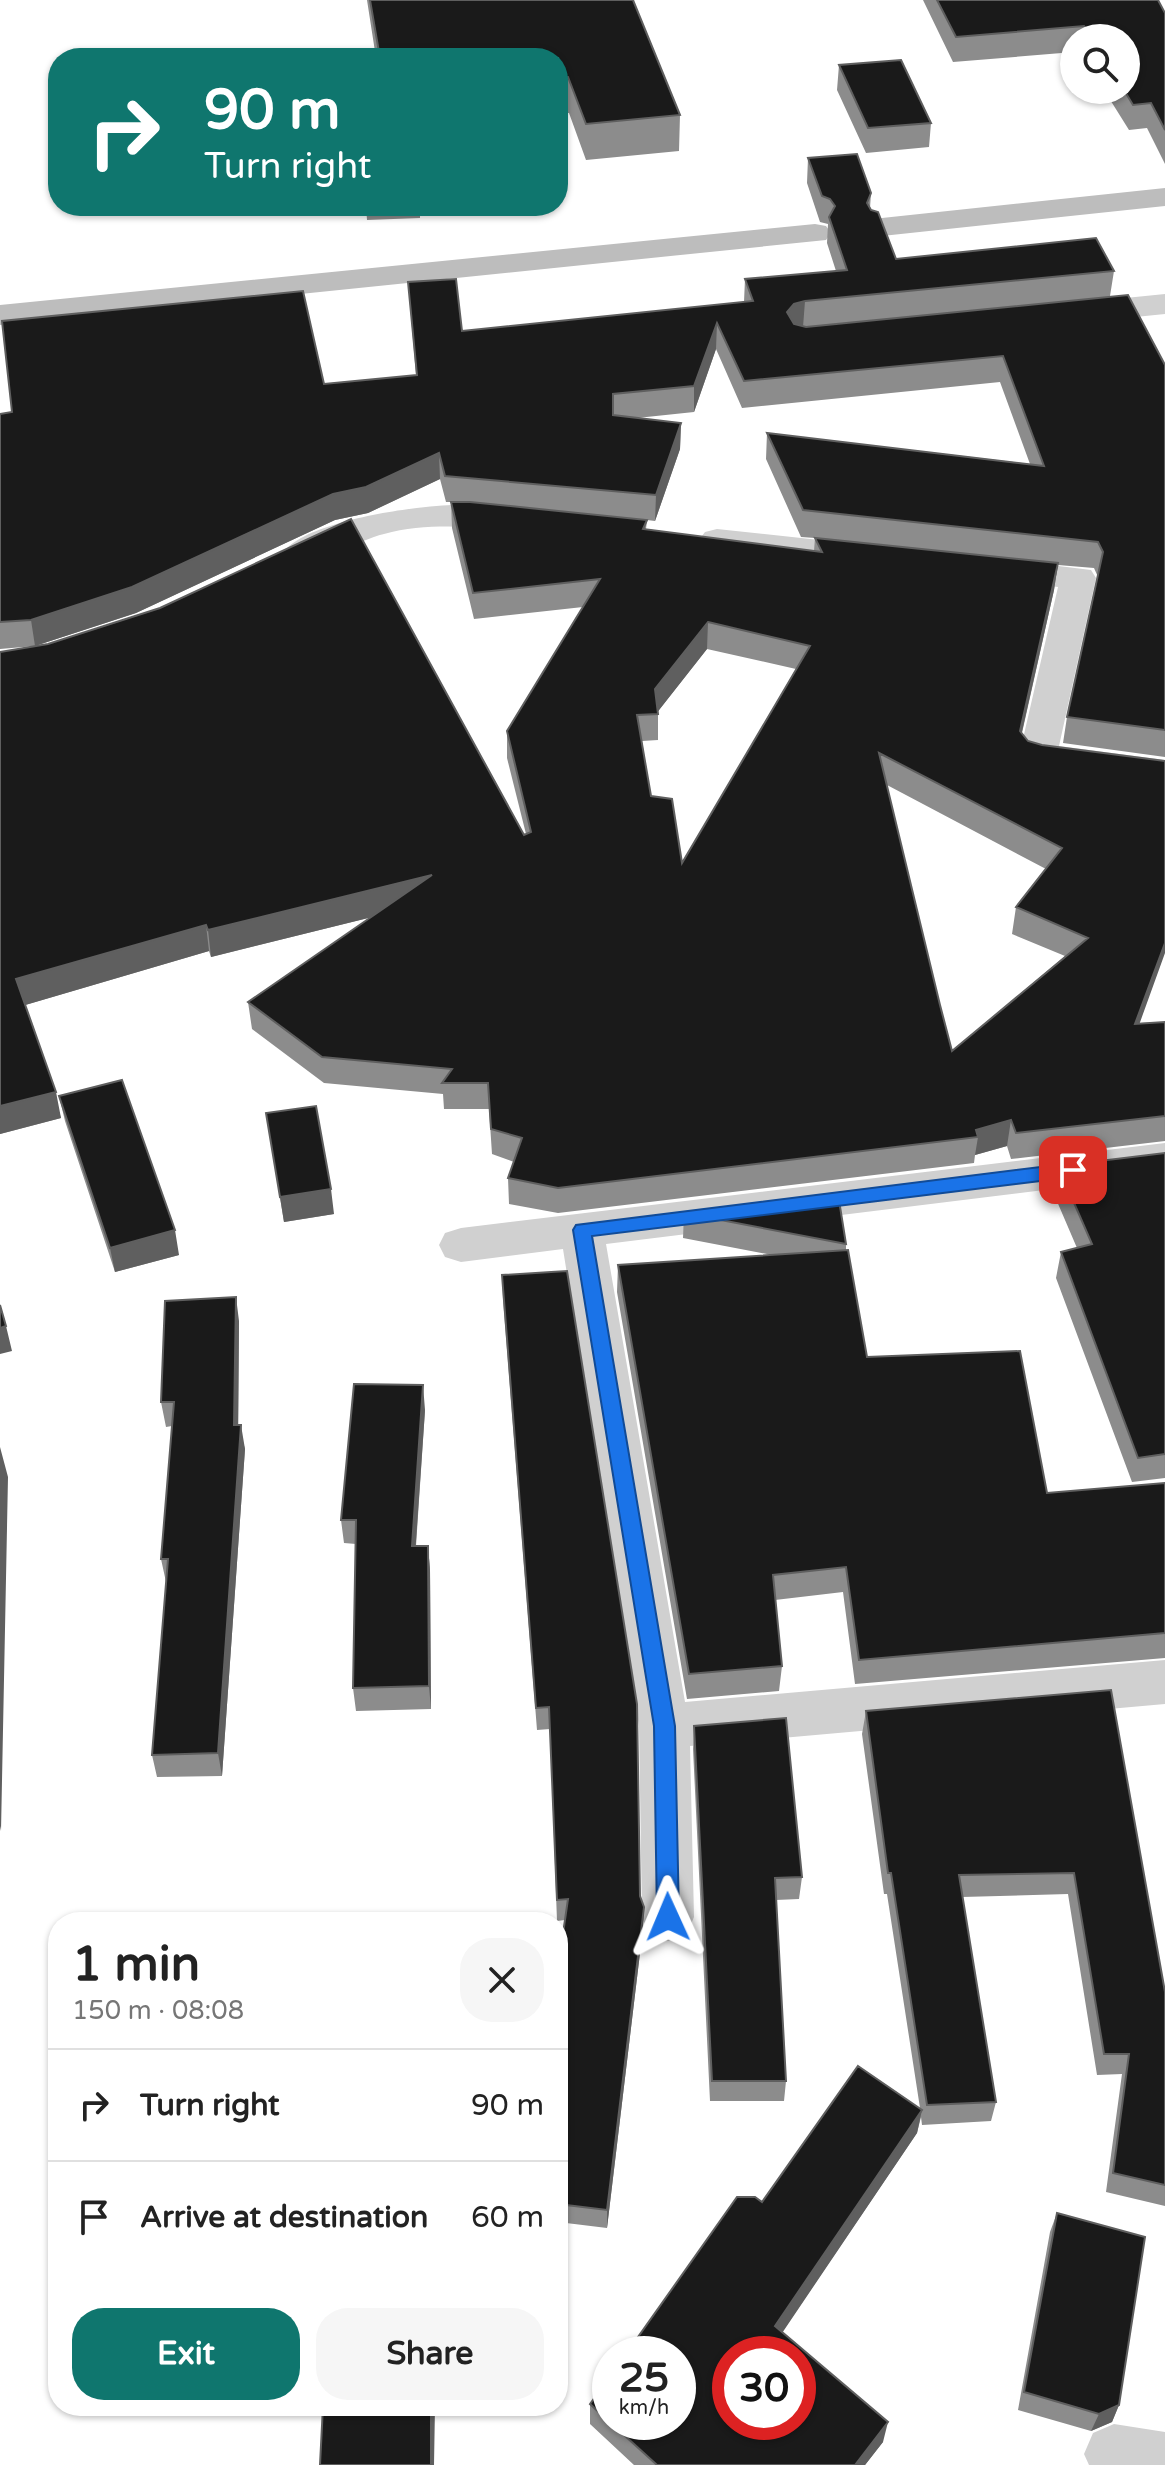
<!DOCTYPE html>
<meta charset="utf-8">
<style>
:root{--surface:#fff;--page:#f6f6f6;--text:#222;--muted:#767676;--line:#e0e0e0;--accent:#0f766e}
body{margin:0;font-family:"Varela Round",sans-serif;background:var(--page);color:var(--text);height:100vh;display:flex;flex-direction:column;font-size:30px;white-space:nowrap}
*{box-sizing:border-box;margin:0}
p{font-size:26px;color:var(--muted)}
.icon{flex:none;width:44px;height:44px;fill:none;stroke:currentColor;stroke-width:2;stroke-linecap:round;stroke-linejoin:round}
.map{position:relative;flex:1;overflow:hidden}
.sheet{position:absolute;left:48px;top:1912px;width:520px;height:504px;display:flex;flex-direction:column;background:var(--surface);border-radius:32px;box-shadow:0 2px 6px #0004}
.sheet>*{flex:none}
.top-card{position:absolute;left:48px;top:48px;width:520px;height:168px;border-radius:32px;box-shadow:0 2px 6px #0004;background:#0f766e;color:#fff;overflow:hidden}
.fabs{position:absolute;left:1060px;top:24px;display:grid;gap:16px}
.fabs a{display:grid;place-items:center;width:80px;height:80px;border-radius:50%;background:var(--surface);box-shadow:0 2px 6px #0004;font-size:40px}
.speed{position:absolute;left:592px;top:2336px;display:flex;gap:16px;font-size:40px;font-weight:700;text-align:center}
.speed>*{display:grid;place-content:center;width:104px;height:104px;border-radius:50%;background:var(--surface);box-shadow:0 2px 6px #0004;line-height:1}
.speed small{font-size:20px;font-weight:400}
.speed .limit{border:12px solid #d22;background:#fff;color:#111}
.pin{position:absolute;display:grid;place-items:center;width:68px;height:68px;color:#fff;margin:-34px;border-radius:16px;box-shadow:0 4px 12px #0006}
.me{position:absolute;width:88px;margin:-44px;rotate:359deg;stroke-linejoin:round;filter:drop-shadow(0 0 6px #0008)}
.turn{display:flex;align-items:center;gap:28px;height:168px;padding:0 24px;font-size:36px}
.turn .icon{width:104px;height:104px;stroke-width:2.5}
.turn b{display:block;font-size:56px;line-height:68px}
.round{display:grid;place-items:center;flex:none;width:84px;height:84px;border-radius:32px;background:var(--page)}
.head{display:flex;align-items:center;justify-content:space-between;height:136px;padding:0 24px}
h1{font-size:48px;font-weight:700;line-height:60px}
.cta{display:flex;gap:16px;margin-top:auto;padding:16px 24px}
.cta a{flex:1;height:92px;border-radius:32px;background:var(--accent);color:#fff;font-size:32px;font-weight:700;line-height:92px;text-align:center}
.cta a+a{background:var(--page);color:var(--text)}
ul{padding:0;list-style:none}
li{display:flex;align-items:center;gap:24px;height:112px;padding:0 24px;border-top:2px solid var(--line)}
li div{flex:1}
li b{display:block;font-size:30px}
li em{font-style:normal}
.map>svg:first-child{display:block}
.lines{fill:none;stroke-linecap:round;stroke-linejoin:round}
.street{fill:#d0d0d0;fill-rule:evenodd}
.secondary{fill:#bdbdbd;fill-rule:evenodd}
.wall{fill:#8c8c8c;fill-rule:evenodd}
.shaded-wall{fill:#5f5f5f}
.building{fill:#1a1a1a;stroke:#5f5f5f;stroke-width:2;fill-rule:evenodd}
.route{fill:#1a73e8;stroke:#114b97;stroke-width:2}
</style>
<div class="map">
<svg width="1165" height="2465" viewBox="0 0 1165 2465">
<rect width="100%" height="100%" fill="#fff"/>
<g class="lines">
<path class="street" d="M1165,294v20l-89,9 -11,-3 -5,-7 5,-7 11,-3z
M452,505l69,7 5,7 -5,7c-17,5 -32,1 -50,1 -29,-1 -59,-1 -87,7 -30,7 -65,34 -95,27l-6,-8c22,-32 132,-47 169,-48z
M717,529l158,17 12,3 6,8 -6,8 -12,3 -170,-20 -6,-8 6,-8z
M995,558l96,12 5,8 -37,168 106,14v26l-140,-21 -6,-9 39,-169 -76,-10 -5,-8 5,-8z
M1165,1143v32l-559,69 79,458 480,-42v44l-475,42 4,171 -7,17 -19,7 -19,-7 -7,-17 -3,-191 -76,-477 -102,13 -16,-5 -6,-12 6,-12 16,-5z
M1114,2424l51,8v33h-76l-5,-11 9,-21z"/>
<path class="secondary" d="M1165,188v18l-283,30 -11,-2 -4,-7 4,-7 11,-2z
M815,224l11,2 5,7 -5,7 -826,85v-20z"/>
</g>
<path class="wall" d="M367,0h266l47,115 -1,36 -93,9 -17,-47 -11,1v-56h-182z
M923,0h235l7,13v151l-18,-36 -18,2 -25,-40h22v-52h-52v14l-121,10z
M839,65l92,58 -2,24 -63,6 -29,-63z
M808,158l63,35 -1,15 26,51 218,12 -4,25 55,69v392l-102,-14 4,-26 31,-140 -4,-9 -36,-3 -4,25 -32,143 117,290 26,-1v119l-154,18 -4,-13 -32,9 -1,8 -416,50 -49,-9 -1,-26 6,-16 -22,-8 -3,-45h-45l-1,-15 -119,-11 -72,-54 -4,-27 124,-85 -161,40 -2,-6 -184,54 36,113 -61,16v-482l524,183 2,-1 -19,-76v-27l76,-124 -109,12 -22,-91 -1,-26h-5l-6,-23 -72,34 -33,7 -199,93 -101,33 -35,3v-235l416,-39 -8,-93 54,49 282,-29 1,-23 91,-8 -9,-28 1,-19 -8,-2 -13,-39zM716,349l26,59 258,-26 30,82 -263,-31 -1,26 35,78 14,1 -1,13 -168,-22 1,-9 8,1 25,-72 1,-26 -44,-5 57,-6zM707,649l89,20 -114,194 -31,-67 -9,-55 16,-1v-29zM887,785l159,84 -30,38 -4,27 53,22 -113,95 -12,-46z
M366,206h54v12l-53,2z
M59,1096l120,159 -64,17 -50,-151z
M266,1113l68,101 -50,8z
M1165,1153v325l-33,4 -76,-204 5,-26 16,-4 -24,-56 5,-26z
M684,1213l162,31v6l21,107 180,136 118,-10v175l-310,26 -12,-92 -68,8 7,66 -3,25 -92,8 -70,-407 1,-27 154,-10 -89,-17z
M502,1275l138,621 3,32 -36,300 -49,-6v-254l7,-48 -8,1 -7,-192 -13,1 -34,-431z
M239,1321l-1,104 7,24 -23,327 -65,1 -5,-22 14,-173 -5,-23 11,-133 -6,1 -5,-25z
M425,1410l-9,136h12l2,24 1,139 -75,2 -3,-23 3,-144 -12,-1 -3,-23z
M1111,1690l54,302v214l-59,-14 16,-118 -25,1 -29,-181 -106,3 34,205 -5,19 -69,4 -1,-8 -4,16 -135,199 101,110 -18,23h-231l-44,-41v-20l172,-202 158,-94 -33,-214h-3l-22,-160 4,-23z
M694,1726l108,151 -3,22 -23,1 10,181 -2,20h-74l-17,-352z
M1057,2213l62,192 -7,17 -21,9 -73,-21 32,-178z"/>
<path class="shaded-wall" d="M805,301l-2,26 -11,3 -5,-18 7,-8z
M717,323l-1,26 -22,63v-26z
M681,423l-1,26 -25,72 1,-26z
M439,453l1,26 -72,34 -33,7 -199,93 -101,33 -4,-26 302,-126z
M1058,563l-4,27 -38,168 4,-27z
M708,622l-1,27 -51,65 -1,-25z
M432,875l1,27 -222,55 -3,-27z
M206,925l3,26 -187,55 -6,-27z
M1165,943v10l-35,97 5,-26z
M56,1092l5,26 -61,16v-28z
M1011,1120l-4,26 -32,9 3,-18 -2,-7z
M331,1189l3,25 -50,8 -4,-25z
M175,1230l4,25 -64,17 -5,-24z
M236,1297l3,24 -1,128 -4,-24z
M6,1326l6,25 -12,3v-26z
M423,1385l2,25 -11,160 -2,-24z
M241,1425l4,24 -23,327 -4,-23z
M0,1447l8,30 -7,354 -1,-5z
M428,1546l2,24 1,139 -2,-23z
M644,1907l-1,21 -36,300v-18z
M922,2110l-5,23 -145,215 3,-22z
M1119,2405l-7,17 -21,9 8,-17z
M431,2406h4l-1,59h-3z
M888,2422l-5,20 -18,23h-10z"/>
<path class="building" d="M370,0h263l47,115 -94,9 -18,-47 -10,1v-20h-178z
M937,0h221l7,13v117l-14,-27 -18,2 -9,-15h2v-52h-34l-8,-12 -128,11z
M901,60l30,63 -63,5 -29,-63z
M857,154l14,39 -4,10 4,7 7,2 18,47 200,-21 18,33 -309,30 -11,3 -7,8 7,12 12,3 322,-32 37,70v365l-98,-13 36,-165 -5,-10 -295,-32 -36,-77 277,33 -41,-110 -259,25 -27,-58 -23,63 -81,8v21l68,8 -25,72 -211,-19 -6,-23 -73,34 -33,7 -201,93 -101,33 -31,2v-208l12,-2 -10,-91 301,-30 21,93 93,-9 -9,-93 48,-3 6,52 291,-30 -8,-22 102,-9 -18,-53 6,-11 -5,-7 -8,-3 -14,-38z
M451,502h19l177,18 -4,9 179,23 -7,-14 243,25 -38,168 8,10 14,4 123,16v182l-30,81 30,-2v94l-149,17 -5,-13 -35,10 2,7 -420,51 -50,-10 14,-40 -31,-9 -3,-46h-46l10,-14 -130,-12 -74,-55 184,-127 -224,55 -2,-5 -190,54 40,113 -56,14v-454l48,-8 112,-36 191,-89 173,316 7,-3 -24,-101 93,-152 -127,14zM708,622l102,24 -128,217 -10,-64 -21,-3 -14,-81 21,-1 -3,-25zM879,753l183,95 -46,59 72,31 -136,113 -12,-46z
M122,1080l53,150 -65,18 -51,-152z
M316,1106l15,83 -51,8 -14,-84z
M1165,1153v301l-27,4 -77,-206 31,-8 -34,-78z
M838,1194l8,50 -162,-31z
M848,1250l19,107 153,-6 27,142 118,-10v150l-306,27 -13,-93 -73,8 9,91 -93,8 -71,-409z
M567,1271l70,433 3,192 4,11 -37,303 -49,-6v-236l10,-69 -11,1 -8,-193 -13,1 -34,-433z
M236,1297l-2,128h7l-23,328 -66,2 16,-196h-7l13,-157h-13l4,-101z
M0,1305l6,21 -6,2z
M354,1384l69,1 -11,161h16l1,140 -76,2 3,-168h-15z
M1111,1690l54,302v193l-52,-12 16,-119h-25l-30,-181 -115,2 37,227 -69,3 -36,-232h-3l-22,-162z
M786,1718l16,159 -27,1 11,203h-74l-18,-355z
M858,2066l64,44 -147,216 113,96 -33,43h-198l-67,-61 20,-28v46h68v-68h-52l111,-157h18l7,5zM730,2354h68v68h-68z
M1057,2213l88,24 -26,168 -20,9 -75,-22z
M323,2406h108v59h-111z"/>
<path class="route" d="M1073,1163l9,7 -9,7 -481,59 83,490 4,191 -3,7 -8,3 -8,-3 -3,-7 -3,-191 -81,-496 3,-5z"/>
</svg>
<div class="fabs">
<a><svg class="icon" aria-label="search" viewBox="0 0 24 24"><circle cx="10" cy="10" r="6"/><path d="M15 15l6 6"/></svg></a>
</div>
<div class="speed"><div>25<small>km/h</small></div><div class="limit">30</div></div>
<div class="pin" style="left:1073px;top:1170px;background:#d93025"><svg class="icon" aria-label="arrive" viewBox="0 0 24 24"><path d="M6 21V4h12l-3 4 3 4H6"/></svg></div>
<svg class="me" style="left:668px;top:1917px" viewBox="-20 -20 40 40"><path d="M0-17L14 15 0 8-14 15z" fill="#1a73e8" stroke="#fff" stroke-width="4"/></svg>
<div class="top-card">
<div class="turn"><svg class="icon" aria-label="right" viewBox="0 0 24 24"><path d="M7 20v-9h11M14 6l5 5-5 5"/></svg><div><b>90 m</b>Turn right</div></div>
</div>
<section class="sheet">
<div class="head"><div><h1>1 min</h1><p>150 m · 08:08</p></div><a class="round"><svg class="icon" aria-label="close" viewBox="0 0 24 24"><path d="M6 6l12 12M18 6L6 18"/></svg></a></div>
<ul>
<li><svg class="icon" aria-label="right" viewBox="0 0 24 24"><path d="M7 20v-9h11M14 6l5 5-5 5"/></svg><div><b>Turn right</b></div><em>90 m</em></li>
<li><svg class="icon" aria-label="arrive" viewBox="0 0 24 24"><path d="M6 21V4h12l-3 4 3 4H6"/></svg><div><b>Arrive at destination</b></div><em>60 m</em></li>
</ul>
<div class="cta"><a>Exit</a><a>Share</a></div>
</section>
</div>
